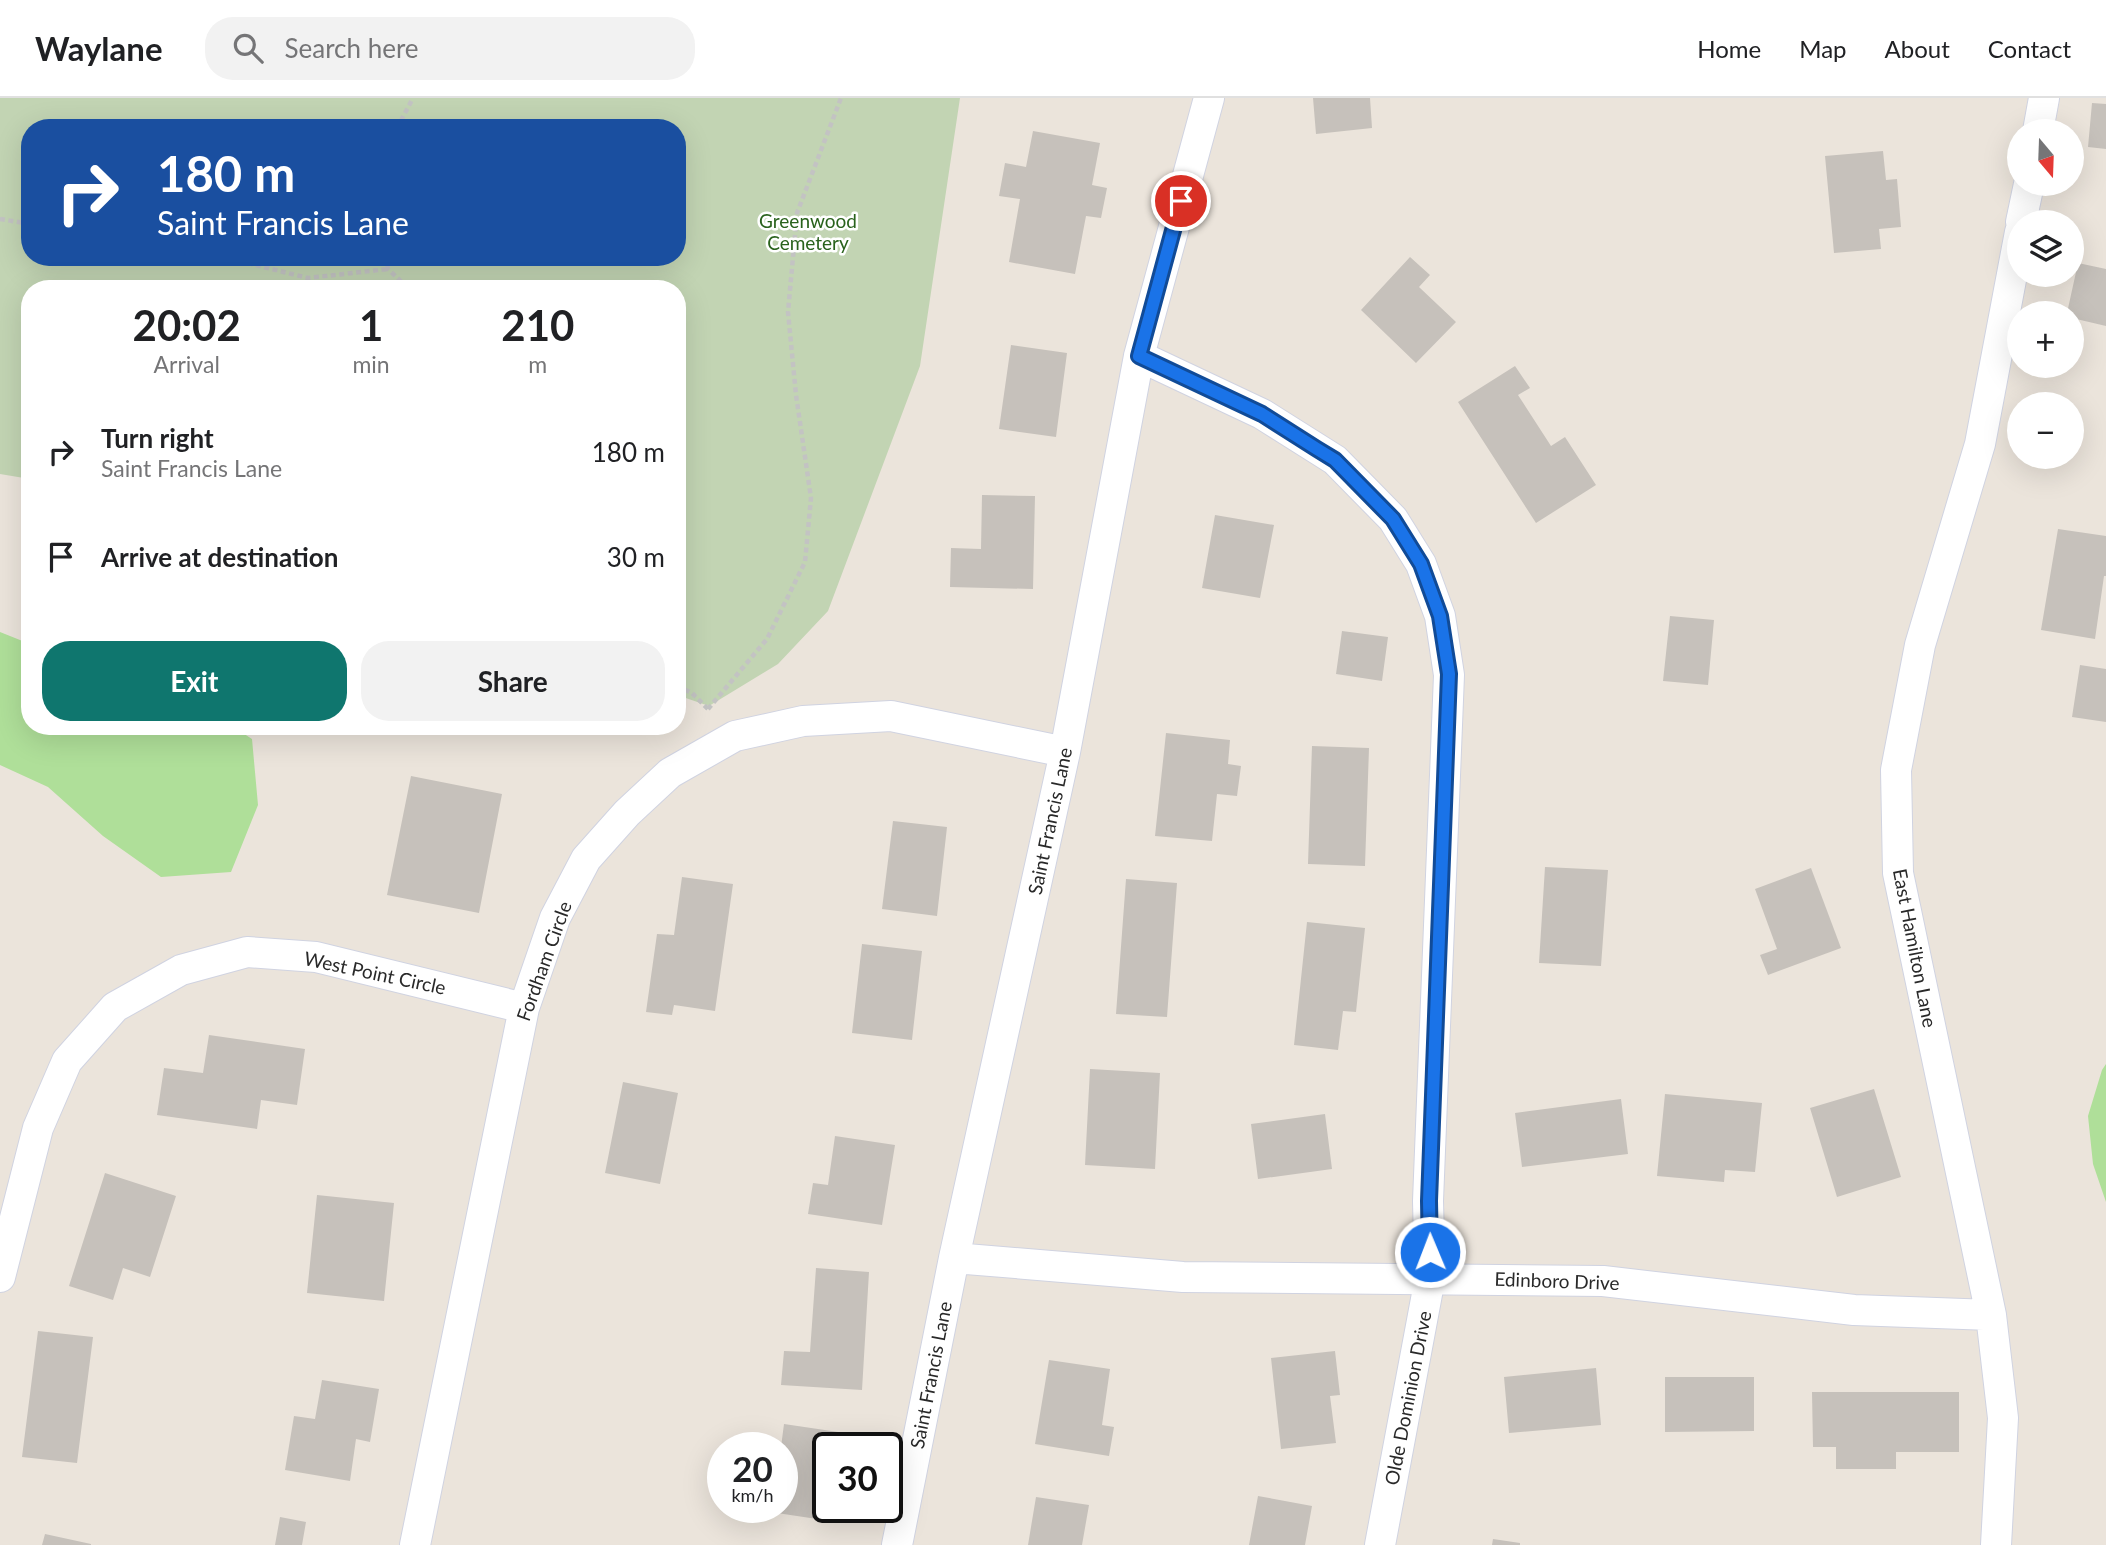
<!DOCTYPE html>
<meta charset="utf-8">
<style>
:root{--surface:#fff;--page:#f2f2f2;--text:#202124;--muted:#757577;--line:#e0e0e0;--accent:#0f766e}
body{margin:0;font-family:Lato,sans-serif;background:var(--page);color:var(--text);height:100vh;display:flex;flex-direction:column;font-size:26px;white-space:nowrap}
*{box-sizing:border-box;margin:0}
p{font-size:23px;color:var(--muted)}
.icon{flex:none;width:38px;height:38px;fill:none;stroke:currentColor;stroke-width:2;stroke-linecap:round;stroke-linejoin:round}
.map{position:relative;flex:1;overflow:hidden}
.details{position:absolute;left:21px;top:182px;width:665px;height:455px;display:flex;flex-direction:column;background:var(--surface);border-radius:28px;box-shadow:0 7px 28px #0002}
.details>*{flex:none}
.guide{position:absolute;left:21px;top:21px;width:665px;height:147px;border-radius:28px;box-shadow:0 7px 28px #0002;background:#1a4fa0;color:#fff;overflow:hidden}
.needle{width:46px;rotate:161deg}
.tools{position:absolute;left:2007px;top:21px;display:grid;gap:14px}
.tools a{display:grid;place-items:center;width:77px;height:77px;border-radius:50%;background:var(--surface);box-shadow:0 7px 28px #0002;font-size:35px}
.speed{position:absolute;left:707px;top:1334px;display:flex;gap:14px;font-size:35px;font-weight:700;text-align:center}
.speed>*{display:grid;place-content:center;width:91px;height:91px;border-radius:50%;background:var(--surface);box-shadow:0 7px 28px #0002;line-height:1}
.speed small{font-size:18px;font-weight:400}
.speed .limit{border:4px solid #111;border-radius:10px;background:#fff;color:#111}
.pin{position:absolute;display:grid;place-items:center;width:60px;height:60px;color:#fff;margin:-30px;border:4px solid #fff;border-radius:50%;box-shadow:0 2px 7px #0007}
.me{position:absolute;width:77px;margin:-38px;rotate:359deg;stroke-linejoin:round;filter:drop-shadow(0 0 5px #0008)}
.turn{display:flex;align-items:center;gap:24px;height:147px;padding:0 21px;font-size:32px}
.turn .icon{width:91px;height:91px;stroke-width:2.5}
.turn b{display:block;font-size:49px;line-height:60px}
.eta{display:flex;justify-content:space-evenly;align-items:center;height:119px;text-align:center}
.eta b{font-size:42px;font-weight:700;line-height:49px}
.primary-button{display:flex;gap:14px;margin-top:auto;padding:14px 21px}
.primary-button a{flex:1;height:80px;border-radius:28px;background:var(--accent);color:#fff;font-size:28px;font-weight:700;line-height:80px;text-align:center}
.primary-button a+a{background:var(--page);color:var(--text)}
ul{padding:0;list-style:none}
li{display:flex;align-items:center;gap:21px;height:105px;padding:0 21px}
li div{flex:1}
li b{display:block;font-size:26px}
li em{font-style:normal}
header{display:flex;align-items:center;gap:42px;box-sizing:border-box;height:98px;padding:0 35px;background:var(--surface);border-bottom:2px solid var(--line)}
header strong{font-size:33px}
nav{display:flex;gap:38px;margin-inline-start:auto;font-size:24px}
.search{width:490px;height:63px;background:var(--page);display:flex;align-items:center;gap:18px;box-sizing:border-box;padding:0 24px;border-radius:28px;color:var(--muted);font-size:26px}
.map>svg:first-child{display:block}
.green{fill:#afdf99}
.cemetery{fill:#c2d4b3;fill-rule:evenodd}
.building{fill:#c6c1bb}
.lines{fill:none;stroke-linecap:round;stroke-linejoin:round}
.minor-casing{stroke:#d0d3e1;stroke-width:32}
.path{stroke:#c3c3c3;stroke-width:4.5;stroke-dasharray:5 3.5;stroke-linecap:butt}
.minor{stroke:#fff;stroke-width:30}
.route-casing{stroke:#114b97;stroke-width:18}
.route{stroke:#1a73e8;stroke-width:12}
.labels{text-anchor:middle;stroke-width:5;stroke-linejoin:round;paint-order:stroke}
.park-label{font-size:19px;fill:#29621c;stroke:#fff}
.street-label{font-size:19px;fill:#292929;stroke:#fff}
</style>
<header>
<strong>Waylane</strong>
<div class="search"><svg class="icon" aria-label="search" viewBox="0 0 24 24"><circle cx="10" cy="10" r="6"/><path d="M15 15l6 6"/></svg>Search here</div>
<nav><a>Home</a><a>Map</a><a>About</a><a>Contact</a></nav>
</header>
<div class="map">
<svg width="2106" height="1447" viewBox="0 0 2106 1447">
<rect width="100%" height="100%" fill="#ebe4db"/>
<path class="green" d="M0,534l30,12v82h202l20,13 6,66 -27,67 -70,5 -58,-41 -55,-49 -48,-22z
M2106,966v138l-13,-38 -5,-48 14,-46z"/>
<path class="cemetery" d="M0,0h960l-40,268 -92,245 -50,53 -69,42 -32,-11v-406h-647v190l-30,-5zM30,30h647v129h-647z"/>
<path class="building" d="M1313,0h57l2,30 -56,6z
M2092,5l14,1v45l-18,-2z
M1033,33l67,12 -8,42 15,3 -6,30 -15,-2 -11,58 -66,-12 11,-63 -21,-3 6,-33 21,4z
M1883,53l3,29 11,-1 4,48 -22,2 2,20 -47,4 -9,-97z
M1410,159l20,18 -11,12 37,35 -40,41 -55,-53z
M2078,165l28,6v57l-34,-8v-5h-5z
M1011,247l56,8 -11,84 -57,-8z
M1515,268l15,22 -12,7 33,51 14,-9 31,48 -60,38 -78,-121z
M982,397l53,1 -2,93 -83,-2 1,-39 30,1z
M1215,417l59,10 -14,73 -58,-10z
M2058,431l48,7v40h-2l-9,63 -54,-9z
M1670,518l44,4 -6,65 -45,-4z
M1342,533l46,6 -6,44 -46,-7z
M2080,567l26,4v53l-34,-5z
M1166,635l64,7 -2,24 13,2 -4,30 -20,-2 -5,47 -57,-5z
M1312,648l57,2 -4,118 -57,-2z
M411,678l91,18 -23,119 -92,-18z
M893,723l54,6 -10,89 -55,-7z
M1545,769l63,3 -7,96 -62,-3z
M1811,770l30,80 -73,27 -8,-20 17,-6 -22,-60z
M682,779l51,7 -18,127 -41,-6 -2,10 -26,-3 11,-78 17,1z
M1126,781l51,4 -10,134 -51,-3z
M1307,824l58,6 -9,84 -13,-1 -5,39 -44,-5z
M862,846l60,7 -10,89 -60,-7z
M209,937l96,14 -8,56 -36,-5 -4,29 -100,-14 7,-47 39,5z
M1090,971l70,4 -5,96 -70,-4z
M623,984l55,11 -18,91 -55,-11z
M1874,991l27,88 -64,20 -27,-89z
M1665,996l97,9 -7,69 -30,-2 -1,12 -67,-6z
M1621,1001l7,55 -106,13 -7,-54z
M1325,1016l7,55 -74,10 -7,-55z
M835,1038l60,9 -13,80 -74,-11 5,-31 15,2z
M105,1075l71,23 -26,81 -27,-9 -10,32 -44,-14z
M317,1097l77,8 -10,98 -77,-8z
M816,1170l53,4 -7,118 -81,-5 3,-34 26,1z
M38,1233l55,6 -16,126 -55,-6z
M1335,1253l5,44 -10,1 6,47 -55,6 -10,-91z
M1049,1262l61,9 -8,56 12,2 -5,29 -74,-12z
M1596,1270l5,57 -92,8 -5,-56z
M1665,1279h89v54l-89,1z
M322,1282l57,9 -9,53 -14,-3 -6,42 -65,-11 9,-54 21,3z
M1812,1294h147v60h-63v17h-60v-22h-23z
M784,1326l61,9 -2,14h-15v34l-5,-1 -6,39 -74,-11 1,-1h38v-60h-1z
M1258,1398l54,10 -7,39h-56z
M1036,1399l53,8 -7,40h-54z
M280,1419l26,5 -4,23h-27z
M45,1436l46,10v1h-49z
M1493,1441l27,4v2h-28z"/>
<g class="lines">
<defs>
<path id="minor" d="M2038,33l6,-33
M2021,124l8,-38
M1139,258l123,58 73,46 58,59 28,45 19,52 9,59 -21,526 2,77 -50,267
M954,1160l229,19 420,4 251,29 137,5
M0,1179l38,-149 29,-67 48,-54 66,-37 66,-18 69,5 208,51
M415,1447l109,-537 31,-90 31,-59 41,-46 43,-40 65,-37 68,-15 88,-5 174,36
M897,1447l57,-287 111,-506 74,-396 70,-258
M1996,1447l7,-127 -12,-103 -93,-442 -2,-103 24,-125 60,-201 40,-212"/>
</defs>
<use href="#minor" class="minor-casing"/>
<path class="path" d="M397,30l16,-30
M0,121l30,5
M223,159l85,21 80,-9
M386,159l2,12 21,20
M677,588l15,7 18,18
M708,611l59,-70 38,-77 6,-64 -15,-103 -8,-83 9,-99 44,-115"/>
<use href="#minor" class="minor"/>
</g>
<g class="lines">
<defs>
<path id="route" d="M1181,103l-42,155 123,58 55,35 18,11 58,59 28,45 19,52 9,58 -20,527 1,51"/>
</defs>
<use href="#route" class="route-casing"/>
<use href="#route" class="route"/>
</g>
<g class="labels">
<g class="park-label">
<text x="808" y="130">Greenwood<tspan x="808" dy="22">Cemetery</tspan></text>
</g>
<g class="street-label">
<text transform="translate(1050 723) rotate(-78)" y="7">Saint Francis Lane</text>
<text transform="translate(1915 850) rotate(79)" y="7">East Hamilton Lane</text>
<text transform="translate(544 863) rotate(-70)" y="7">Fordham Circle</text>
<text transform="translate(375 875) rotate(12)" y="7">West Point Circle</text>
<text transform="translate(1557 1183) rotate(2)" y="7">Edinboro Drive</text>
<text transform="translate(931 1277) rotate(-79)" y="7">Saint Francis Lane</text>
<text transform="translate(1408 1300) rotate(-79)" y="7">Olde Dominion Drive</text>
</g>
</g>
</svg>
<div class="tools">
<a><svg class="needle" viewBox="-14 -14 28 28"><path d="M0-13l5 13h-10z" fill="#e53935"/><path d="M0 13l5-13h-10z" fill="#757577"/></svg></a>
<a><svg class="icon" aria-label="layers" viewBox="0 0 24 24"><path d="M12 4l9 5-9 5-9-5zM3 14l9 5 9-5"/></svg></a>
<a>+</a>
<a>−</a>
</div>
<div class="speed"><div>20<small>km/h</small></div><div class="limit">30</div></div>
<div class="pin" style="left:1181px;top:103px;background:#d93025"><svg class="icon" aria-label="arrive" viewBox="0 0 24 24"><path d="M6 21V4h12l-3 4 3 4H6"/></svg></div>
<svg class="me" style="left:1430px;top:1154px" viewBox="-20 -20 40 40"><circle r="17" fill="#1a73e8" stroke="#fff" stroke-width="3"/><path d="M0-11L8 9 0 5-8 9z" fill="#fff"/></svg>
<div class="guide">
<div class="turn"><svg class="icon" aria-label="right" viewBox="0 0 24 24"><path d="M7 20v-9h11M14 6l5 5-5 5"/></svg><div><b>180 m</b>Saint Francis Lane</div></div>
</div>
<section class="details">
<div class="eta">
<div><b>20:02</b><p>Arrival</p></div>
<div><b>1</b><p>min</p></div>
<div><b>210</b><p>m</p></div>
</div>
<ul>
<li><svg class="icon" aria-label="right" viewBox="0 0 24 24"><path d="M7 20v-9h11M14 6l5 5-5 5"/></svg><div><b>Turn right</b><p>Saint Francis Lane</p></div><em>180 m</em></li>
<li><svg class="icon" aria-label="arrive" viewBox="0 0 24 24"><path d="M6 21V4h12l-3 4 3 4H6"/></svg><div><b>Arrive at destination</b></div><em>30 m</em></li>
</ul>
<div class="primary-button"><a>Exit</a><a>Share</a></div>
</section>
</div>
